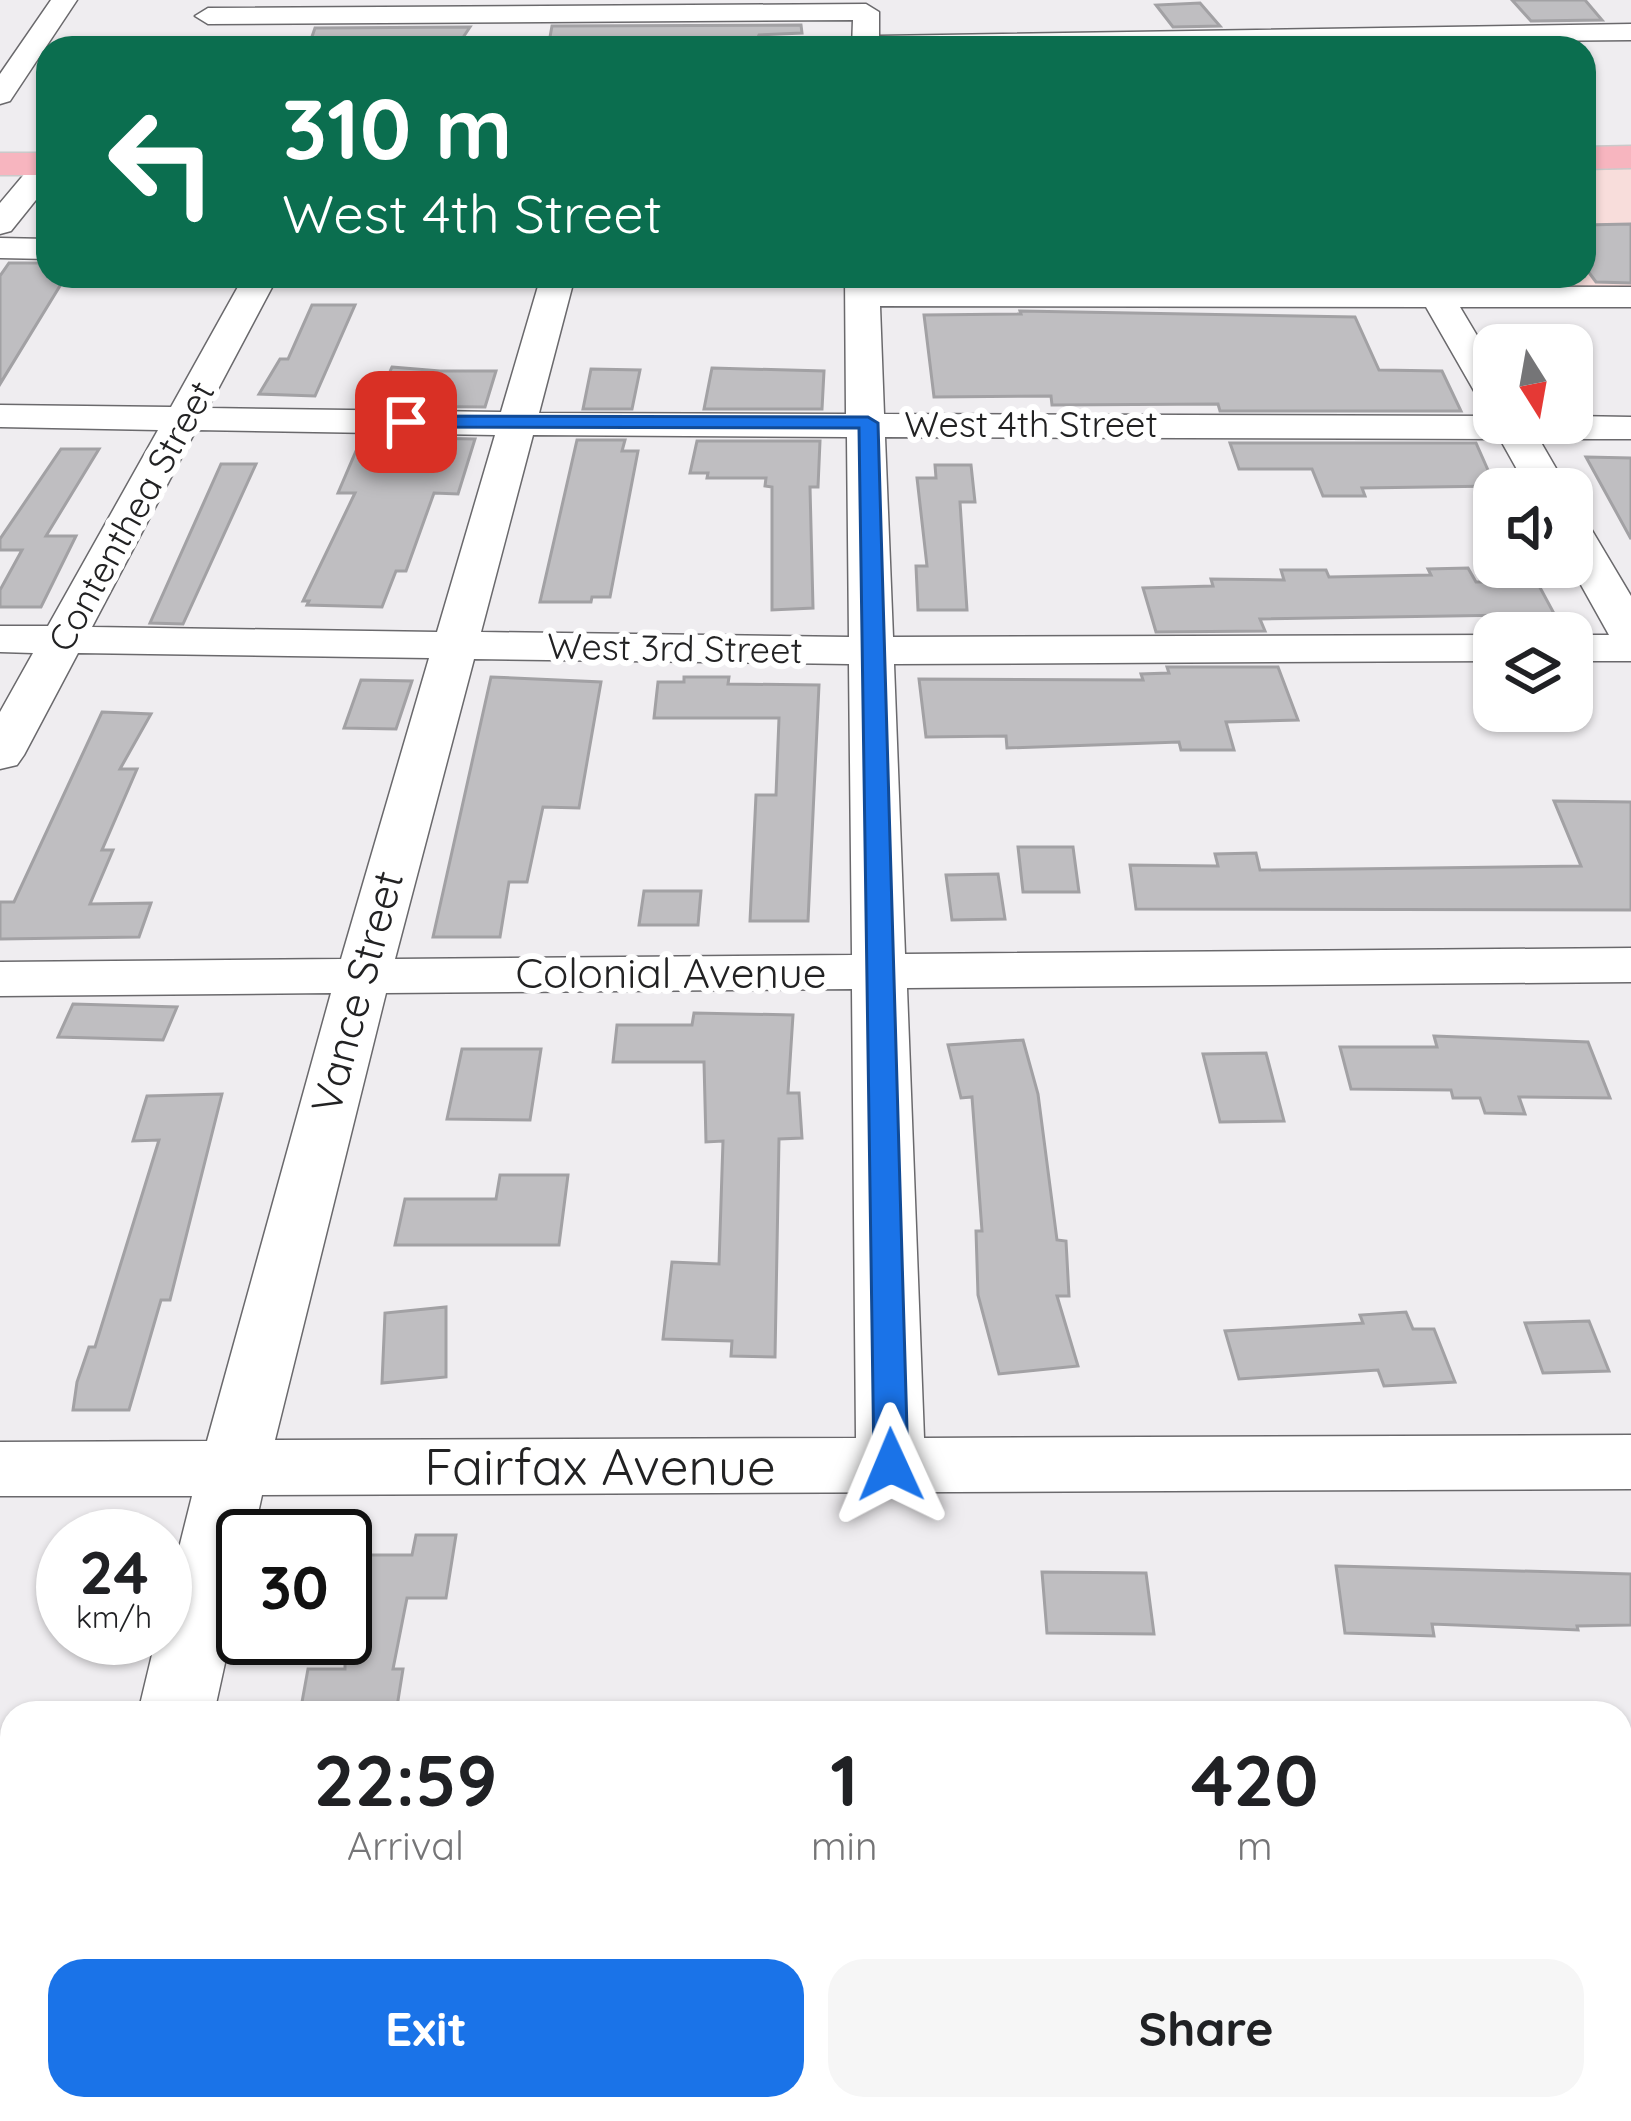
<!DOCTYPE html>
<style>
:root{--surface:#fff;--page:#f6f6f6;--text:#202124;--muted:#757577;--accent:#1a73e8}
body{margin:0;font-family:Quicksand,sans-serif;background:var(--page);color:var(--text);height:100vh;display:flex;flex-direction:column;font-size:45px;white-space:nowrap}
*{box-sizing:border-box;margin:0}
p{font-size:39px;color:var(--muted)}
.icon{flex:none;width:66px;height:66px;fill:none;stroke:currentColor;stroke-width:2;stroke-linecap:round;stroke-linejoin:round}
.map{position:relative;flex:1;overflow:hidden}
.panel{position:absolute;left:0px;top:1701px;width:1632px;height:420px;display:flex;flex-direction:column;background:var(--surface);border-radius:36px 36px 0 0;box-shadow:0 3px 9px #0004}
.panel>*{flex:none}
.hud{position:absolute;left:36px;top:36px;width:1560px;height:252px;border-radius:36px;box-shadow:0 3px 9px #0004;background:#0b6e4f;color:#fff;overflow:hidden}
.needle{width:78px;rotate:169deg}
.controls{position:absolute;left:1473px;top:324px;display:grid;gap:24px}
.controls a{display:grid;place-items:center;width:120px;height:120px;border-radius:24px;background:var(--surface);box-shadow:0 3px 9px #0004;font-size:60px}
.speed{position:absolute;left:36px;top:1509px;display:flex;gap:24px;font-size:60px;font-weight:700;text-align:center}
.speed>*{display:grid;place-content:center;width:156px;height:156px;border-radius:50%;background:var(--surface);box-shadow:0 3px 9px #0004;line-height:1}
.speed small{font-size:30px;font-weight:400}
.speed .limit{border:6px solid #111;border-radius:18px;background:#fff;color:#111}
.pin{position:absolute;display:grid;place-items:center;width:102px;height:102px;color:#fff;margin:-51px;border-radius:24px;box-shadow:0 6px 18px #0006}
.me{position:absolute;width:132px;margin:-66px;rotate:359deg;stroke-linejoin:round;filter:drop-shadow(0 0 9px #0008)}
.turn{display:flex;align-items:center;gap:42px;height:252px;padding:0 48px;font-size:54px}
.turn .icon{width:156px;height:156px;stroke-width:2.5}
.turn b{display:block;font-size:84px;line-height:102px}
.eta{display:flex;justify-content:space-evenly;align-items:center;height:204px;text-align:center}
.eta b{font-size:72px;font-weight:700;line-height:84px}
.cta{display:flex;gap:24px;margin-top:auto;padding:24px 48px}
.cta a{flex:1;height:138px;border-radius:36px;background:var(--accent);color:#fff;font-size:48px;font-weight:700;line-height:138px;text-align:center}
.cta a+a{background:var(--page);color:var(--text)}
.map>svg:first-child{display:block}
.education{fill:#f8dddb}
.building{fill:#bfbec1;stroke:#a2a1a4;stroke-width:3}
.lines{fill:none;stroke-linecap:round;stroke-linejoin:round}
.minor-casing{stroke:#6a696c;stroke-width:3}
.major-casing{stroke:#cacaca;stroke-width:3}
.minor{fill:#fff;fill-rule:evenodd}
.major{fill:#f7b5bf;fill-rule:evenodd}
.route{fill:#1a73e8;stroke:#114b97;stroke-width:3}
.labels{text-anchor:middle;stroke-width:12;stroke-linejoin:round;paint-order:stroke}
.far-street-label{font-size:36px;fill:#222223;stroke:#fff}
.street-label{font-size:42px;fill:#222223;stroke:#fff}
.near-street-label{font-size:51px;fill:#222223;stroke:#fff}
</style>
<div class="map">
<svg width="1631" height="2121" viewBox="0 0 1631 2121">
<rect width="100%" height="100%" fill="#efedf0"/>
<path class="education" d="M1631,167v120h-205l-22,-6 -2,-5h182v-108z"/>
<path class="building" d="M1512,0h73l17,20 -71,1z
M1200,3l20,23 -47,1 -17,-22z
M801,25l1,8 -43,2 -4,10 -83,-3 -1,6h-123l4,-22z
M470,27l-14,21h-44l1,-7 -105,7 7,-20z
M1631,224v59l-35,-1 -12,-16v-41z
M9,263h39v13h18l-66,108v-108z
M1013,276h158l2,6h-159z
M312,305h43l-40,91 -56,-2 21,-35h8z
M1020,311l335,6 24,53 63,1 19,40h-241l-2,-7 -166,1 -1,-9 -117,1 -10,-82 97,-1z
M392,367l48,4h56l-11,36 -110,-1z
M712,368l112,3 -2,38h-118z
M591,369l49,1 -8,39h-49z
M362,437l113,2 -17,55 -24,-1 -28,78h-10l-14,36 -75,-2 2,-4h-6l52,-108h-17z
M577,440h48l-3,11h16l-28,146h-18l-1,5h-51z
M697,441h123l-2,46h-8l3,121 -41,2v-123l-7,-1 1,-8h-59l1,-5h-18z
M1230,443h246l19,43 -133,2 3,8h-42l-11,-27h-73z
M61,449h38l-53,87h30l-35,71h-41v-17l22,-40h-22v-11z
M1586,457l45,1v81z
M221,464h35l-73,160 -33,-1z
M935,465h36l4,37h-15l7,108h-49l-2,-44h11l-10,-88h19z
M1468,568l8,14h61l20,37 -42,1 -2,-5 -253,4 5,12 -109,1 -13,-44 70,-2 -2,-7 73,1 -3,-10h45l3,7 102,-2 -3,-6z
M1167,667h111l20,53 -72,2 8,28h-53l-2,-8 -172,6 -1,-12 -80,1 -7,-58 224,1 -2,-6 28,-1z
M491,677l110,5 -22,126 -36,-1 -16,75h-18l-9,55h-67z
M684,677h45l-1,7 91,1 -11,236h-58l6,-126h20l3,-77h-125l4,-36h26z
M361,680l51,1 -16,48 -52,-1z
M102,712l49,2 -31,55h17l-35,81h11l-23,54 61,-1 -12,34 -139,2v-37h14z
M1554,801l77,1v108l-495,-1 -6,-44 88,1 -3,-12 41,-1 4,17 321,-4z
M1018,847h55l6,45h-56z
M998,874l7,45 -53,1 -6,-45z
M644,891h57l-3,34h-59z
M73,1004l104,3 -14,33 -105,-3z
M694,1013l99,2 -5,78h11l3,45 -23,1 -4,218 -44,-1 1,-15 -69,-2 9,-77 47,2 4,-123 -17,1 -2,-80h-91l4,-37h75z
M1434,1036l154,6 22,56 -91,-1 6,17 -40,-1 -5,-15h-27l-2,-8 -100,-1 -11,-42h97z
M1023,1040l15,54 19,146 9,1 3,55h-12l21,70 -79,8 -21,-79 -2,-64h6l-10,-134 -11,1 -13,-53z
M462,1049h79l-11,71 -83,-1z
M1266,1053l18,68 -64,1 -17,-68z
M222,1094l-52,206h-9l-32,110h-56l4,-28 12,-35h6l64,-207 -26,1 14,-45z
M500,1175h68l-9,70h-164l10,-46h91z
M446,1307v70l-64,6 3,-70z
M1406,1312l7,17h21l21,53 -71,4 -6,-16 -139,9 -14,-48 138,-8 -3,-8z
M1589,1321l20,50 -66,2 -18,-50z
M416,1535h40l-10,63h-39l-14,71h10l-7,44h-96l8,-44h37v-114h67z
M1336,1566l295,8v51l-54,1 1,4 -146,-6 2,12 -89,-3z
M1042,1572l104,1 8,61 -107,-1z"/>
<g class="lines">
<defs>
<path id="minor" d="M51,0h26l-67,101 -10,3v-30z
M866,4l13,8v24l752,-12v16l-779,8 1,-28 -645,4 -13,-8 13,-8z
M48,156v29l-37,46 -11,3v-31l37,-44z
M0,238l48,1v20l-48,-1z
M244,276h34l-70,132 293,4 40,-136h34l-36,137 307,1 -1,-138h34v10l752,1v20h-171l34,57v42l-13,-3 -55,-96 -546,-1 4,108 610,2v7h78v-7l59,1v22h-92l29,50h-40l-28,-50 -615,-2 8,200 601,-2v26l-600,3 11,290 726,-6v34l-724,6 17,450 707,-3v54l-1369,6 -9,41h-10v45l-29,132h-76l18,-75h9v-34l27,-108h-192v-54l207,-1 124,-448 -331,3v-34l341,-3 88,-301 -351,-5 -54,102 -7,10 -17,4v-57l33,-59 -33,-1v-26h48l110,-196 -158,-3v-22l171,2zM196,430l299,5 -58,197 -345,-5zM533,435l314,2 2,200 -368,-5zM474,659l375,5 3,291 -457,4zM852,989l4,449 -581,2 111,-447z
M1572,519l15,3 44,74v65h-59v-26h37l-38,-68z
M43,2109h88l-2,12h-88z"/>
<path id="major" d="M1631,146v22l-47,1v-22z
M0,153h48v22h-48z"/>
</defs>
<use href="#minor" class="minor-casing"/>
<use href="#major" class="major-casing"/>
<use href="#minor" class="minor"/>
<use href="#major" class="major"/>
</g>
<path class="route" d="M868,417l10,6 30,1042 -5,9 -12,4 -12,-4 -5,-9 -15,-1037 -453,-1 -9,-5 9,-6z"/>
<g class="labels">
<g class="far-street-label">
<text x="1031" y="437">West 4th Street</text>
<text transform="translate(131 516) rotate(-61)" y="13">Contenthea Street</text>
<text transform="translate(675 648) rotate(1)" y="13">West 3rd Street</text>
</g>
<g class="street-label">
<text x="671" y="988">Colonial Avenue</text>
<text transform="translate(357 992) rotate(-75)" y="15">Vance Street</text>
</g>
<g class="near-street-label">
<text x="600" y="1485">Fairfax Avenue</text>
</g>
</g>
</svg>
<div class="controls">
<a><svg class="needle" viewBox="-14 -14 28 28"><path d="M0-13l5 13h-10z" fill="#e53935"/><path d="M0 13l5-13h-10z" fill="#757577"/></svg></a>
<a><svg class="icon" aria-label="sound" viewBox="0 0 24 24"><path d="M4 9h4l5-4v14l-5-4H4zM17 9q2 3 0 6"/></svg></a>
<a><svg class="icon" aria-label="layers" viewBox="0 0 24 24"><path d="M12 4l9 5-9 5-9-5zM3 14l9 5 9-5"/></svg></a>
</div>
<div class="speed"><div>24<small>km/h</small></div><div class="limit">30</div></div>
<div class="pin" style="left:406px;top:422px;background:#d93025"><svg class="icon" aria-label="arrive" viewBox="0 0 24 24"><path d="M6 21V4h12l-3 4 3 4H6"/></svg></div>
<svg class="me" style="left:891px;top:1465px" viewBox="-20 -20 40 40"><path d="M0-17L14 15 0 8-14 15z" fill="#1a73e8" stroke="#fff" stroke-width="4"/></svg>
<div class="hud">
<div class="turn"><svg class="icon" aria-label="left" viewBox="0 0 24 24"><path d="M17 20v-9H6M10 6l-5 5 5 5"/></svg><div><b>310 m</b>West 4th Street</div></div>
</div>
<section class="panel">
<div class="eta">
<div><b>22:59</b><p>Arrival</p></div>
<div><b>1</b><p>min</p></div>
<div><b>420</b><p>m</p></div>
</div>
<div class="cta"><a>Exit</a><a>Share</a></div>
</section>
</div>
